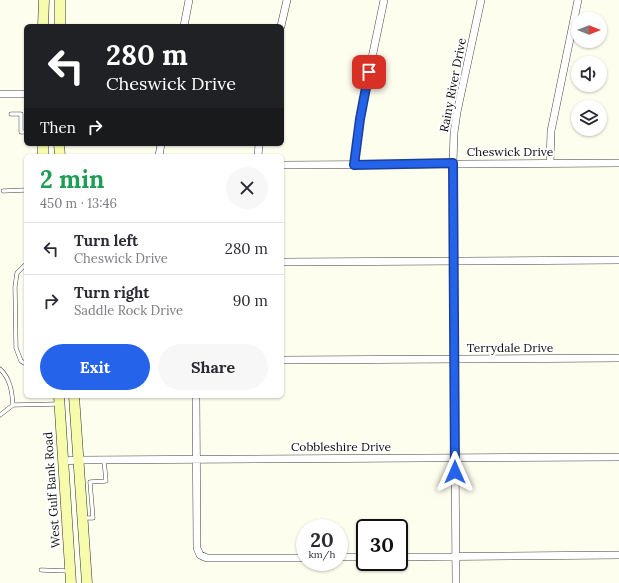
<!DOCTYPE html>
<meta charset="utf-8">
<style>
:root{--surface:#fff;--page:#f7f7f7;--text:#2b2b33;--muted:#7c7c81;--line:#e1e1e2;--accent:#2563eb}
body{margin:0;font-family:Lora,serif;background:var(--page);color:var(--text);height:100vh;display:flex;flex-direction:column;font-size:15px;white-space:nowrap}
*{box-sizing:border-box;margin:0}
p{font-size:13px;color:var(--muted)}
.icon{flex:none;width:22px;height:22px;fill:none;stroke:currentColor;stroke-width:2;stroke-linecap:round;stroke-linejoin:round}
.map{position:relative;flex:1;overflow:hidden}
.drawer{position:absolute;left:24px;top:154px;width:260px;height:244px;display:flex;flex-direction:column;background:var(--surface);border-radius:6px;box-shadow:0 1px 3px #0004}
.drawer>*{flex:none}
.banner{position:absolute;left:24px;top:24px;width:260px;height:122px;border-radius:6px;box-shadow:0 1px 3px #0004;background:#202124;color:#fff;overflow:hidden}
.needle{width:26px;rotate:90deg}
.controls{position:absolute;left:571px;top:12px;display:grid;gap:8px}
.controls a{display:grid;place-items:center;width:36px;height:36px;border-radius:50%;background:var(--surface);box-shadow:0 1px 3px #0004;font-size:20px}
.speed{position:absolute;left:296px;top:519px;display:flex;gap:8px;font-size:20px;font-weight:700;text-align:center}
.speed>*{display:grid;place-content:center;width:52px;height:52px;border-radius:50%;background:var(--surface);box-shadow:0 1px 3px #0004;line-height:1}
.speed small{font-size:10px;font-weight:400}
.speed .limit{border:2px solid #111;border-radius:6px;background:#fff;color:#111}
.pin{position:absolute;display:grid;place-items:center;width:34px;height:34px;color:#fff;margin:-17px;border-radius:8px;box-shadow:0 2px 6px #0006}
.me{position:absolute;width:44px;margin:-22px;rotate:0deg;stroke-linejoin:round;filter:drop-shadow(0 0 3px #0008)}
.turn{display:flex;align-items:center;gap:14px;height:84px;padding:0 16px;font-size:18px}
.turn .icon{width:52px;height:52px;stroke-width:2.5}
.turn b{display:block;font-size:28px;line-height:34px}
.then{display:flex;align-items:center;height:38px;padding:0 16px;background:#0003;gap:8px;font-size:15px}
.round{display:grid;place-items:center;flex:none;width:42px;height:42px;border-radius:21px;background:var(--page)}
.overview{display:flex;align-items:center;justify-content:space-between;height:68px;padding:0 16px}
h1{font-size:24px;font-weight:700;line-height:30px;color:#1e9e55}
.primary-button{display:flex;gap:8px;margin-top:auto;padding:8px 16px}
.primary-button a{flex:1;height:46px;border-radius:24px;background:var(--accent);color:#fff;font-size:16px;font-weight:700;line-height:46px;text-align:center}
.primary-button a+a{background:var(--page);color:var(--text)}
ul{padding:0;list-style:none}
li{display:flex;align-items:center;gap:12px;height:52px;padding:0 16px;border-top:1px solid var(--line)}
li div{flex:1}
li b{display:block;font-size:15px}
li em{font-style:normal}
.map>svg:first-child{display:block}
.lines{fill:none;stroke-linecap:round;stroke-linejoin:round}
.service-casing{stroke:#414141;stroke-width:4.5}
.minor-casing{stroke:#414141;stroke-width:8}
.secondary-casing{stroke:#303030;stroke-width:11}
.service{stroke:#fff;stroke-width:3.5}
.minor{stroke:#fff;stroke-width:7}
.secondary{stroke:#f6fcac;stroke-width:10}
.route-casing{stroke:#184099;stroke-width:10}
.route{stroke:#2563eb;stroke-width:7}
.labels{text-anchor:middle;stroke-width:4;stroke-linejoin:round;paint-order:stroke}
.street-label{font-size:12px;fill:#0e0e0e;stroke:#fff}
</style>
<div class="map">
<svg width="619" height="583" viewBox="0 0 619 583">
<rect width="100%" height="100%" fill="#fefeef"/>
<g class="lines">
<defs>
<path id="service" d="M11,114h10v18h5
M3,191l23,-1
M26,264l-9,9 -2,14 1,61 5,13 5,3
M0,369c10,9 12,22 13,36
M0,415l13,-10 45,-1
M84,518h9l-3,-36 16,-1 -2,-21
M41,570l28,1"/>
<path id="minor" d="M184,26l5,-26
M281,26l6,-26
M0,94h26
M159,156l2,-12
M258,156l1,-12
M550,163l1,-32 27,-131
M282,165l337,-2
M354,165l9,-64 21,-101
M282,262l337,-2
M282,360l337,-2
M196,396l1,152 3,7 7,3h98
M63,461l16,-1 540,-3
M339,557h26
M399,557l220,-2
M456,583l-3,-420 1,-30 3,-21 24,-112"/>
<path id="secondary" d="M43,26l1,-26
M60,26v-26
M43,144v12
M59,144l1,12
M59,396l12,187
M74,396l13,187"/>
</defs>
<use href="#service" class="service-casing"/>
<use href="#minor" class="minor-casing"/>
<use href="#secondary" class="secondary-casing"/>
<use href="#service" class="service"/>
<use href="#minor" class="minor"/>
<use href="#secondary" class="secondary"/>
</g>
<g class="lines">
<defs>
<path id="route" d="M369,72l-9,47 -6,46 99,-2 2,309"/>
</defs>
<use href="#route" class="route-casing"/>
<use href="#route" class="route"/>
</g>
<g class="labels">
<g class="street-label">
<text transform="translate(453 85) rotate(-79)" y="4">Rainy River Drive</text>
<text x="510" y="156">Cheswick Drive</text>
<text x="510" y="352">Terrydale Drive</text>
<text x="341" y="451">Cobbleshire Drive</text>
<text transform="translate(52 490) rotate(-94)" y="4">West Gulf Bank Road</text>
</g>
</g>
</svg>
<div class="controls">
<a><svg class="needle" viewBox="-14 -14 28 28"><path d="M0-13l5 13h-10z" fill="#e53935"/><path d="M0 13l5-13h-10z" fill="#7c7c81"/></svg></a>
<a><svg class="icon" aria-label="sound" viewBox="0 0 24 24"><path d="M4 9h4l5-4v14l-5-4H4zM17 9q2 3 0 6"/></svg></a>
<a><svg class="icon" aria-label="layers" viewBox="0 0 24 24"><path d="M12 4l9 5-9 5-9-5zM3 14l9 5 9-5"/></svg></a>
</div>
<div class="speed"><div>20<small>km/h</small></div><div class="limit">30</div></div>
<div class="pin" style="left:369px;top:72px;background:#d93025"><svg class="icon" aria-label="arrive" viewBox="0 0 24 24"><path d="M6 21V4h12l-3 4 3 4H6"/></svg></div>
<svg class="me" style="left:455px;top:472px" viewBox="-20 -20 40 40"><path d="M0-17L14 15 0 8-14 15z" fill="#2563eb" stroke="#fff" stroke-width="4"/></svg>
<div class="banner">
<div class="turn"><svg class="icon" aria-label="left" viewBox="0 0 24 24"><path d="M17 20v-9H6M10 6l-5 5 5 5"/></svg><div><b>280 m</b>Cheswick Drive</div></div>
<div class="then">Then<svg class="icon" aria-label="right" viewBox="0 0 24 24"><path d="M7 20v-9h11M14 6l5 5-5 5"/></svg></div>
</div>
<section class="drawer">
<div class="overview"><div><h1>2 min</h1><p>450 m · 13:46</p></div><a class="round"><svg class="icon" aria-label="close" viewBox="0 0 24 24"><path d="M6 6l12 12M18 6L6 18"/></svg></a></div>
<ul>
<li><svg class="icon" aria-label="left" viewBox="0 0 24 24"><path d="M17 20v-9H6M10 6l-5 5 5 5"/></svg><div><b>Turn left</b><p>Cheswick Drive</p></div><em>280 m</em></li>
<li><svg class="icon" aria-label="right" viewBox="0 0 24 24"><path d="M7 20v-9h11M14 6l5 5-5 5"/></svg><div><b>Turn right</b><p>Saddle Rock Drive</p></div><em>90 m</em></li>
</ul>
<div class="primary-button"><a>Exit</a><a>Share</a></div>
</section>
</div>
